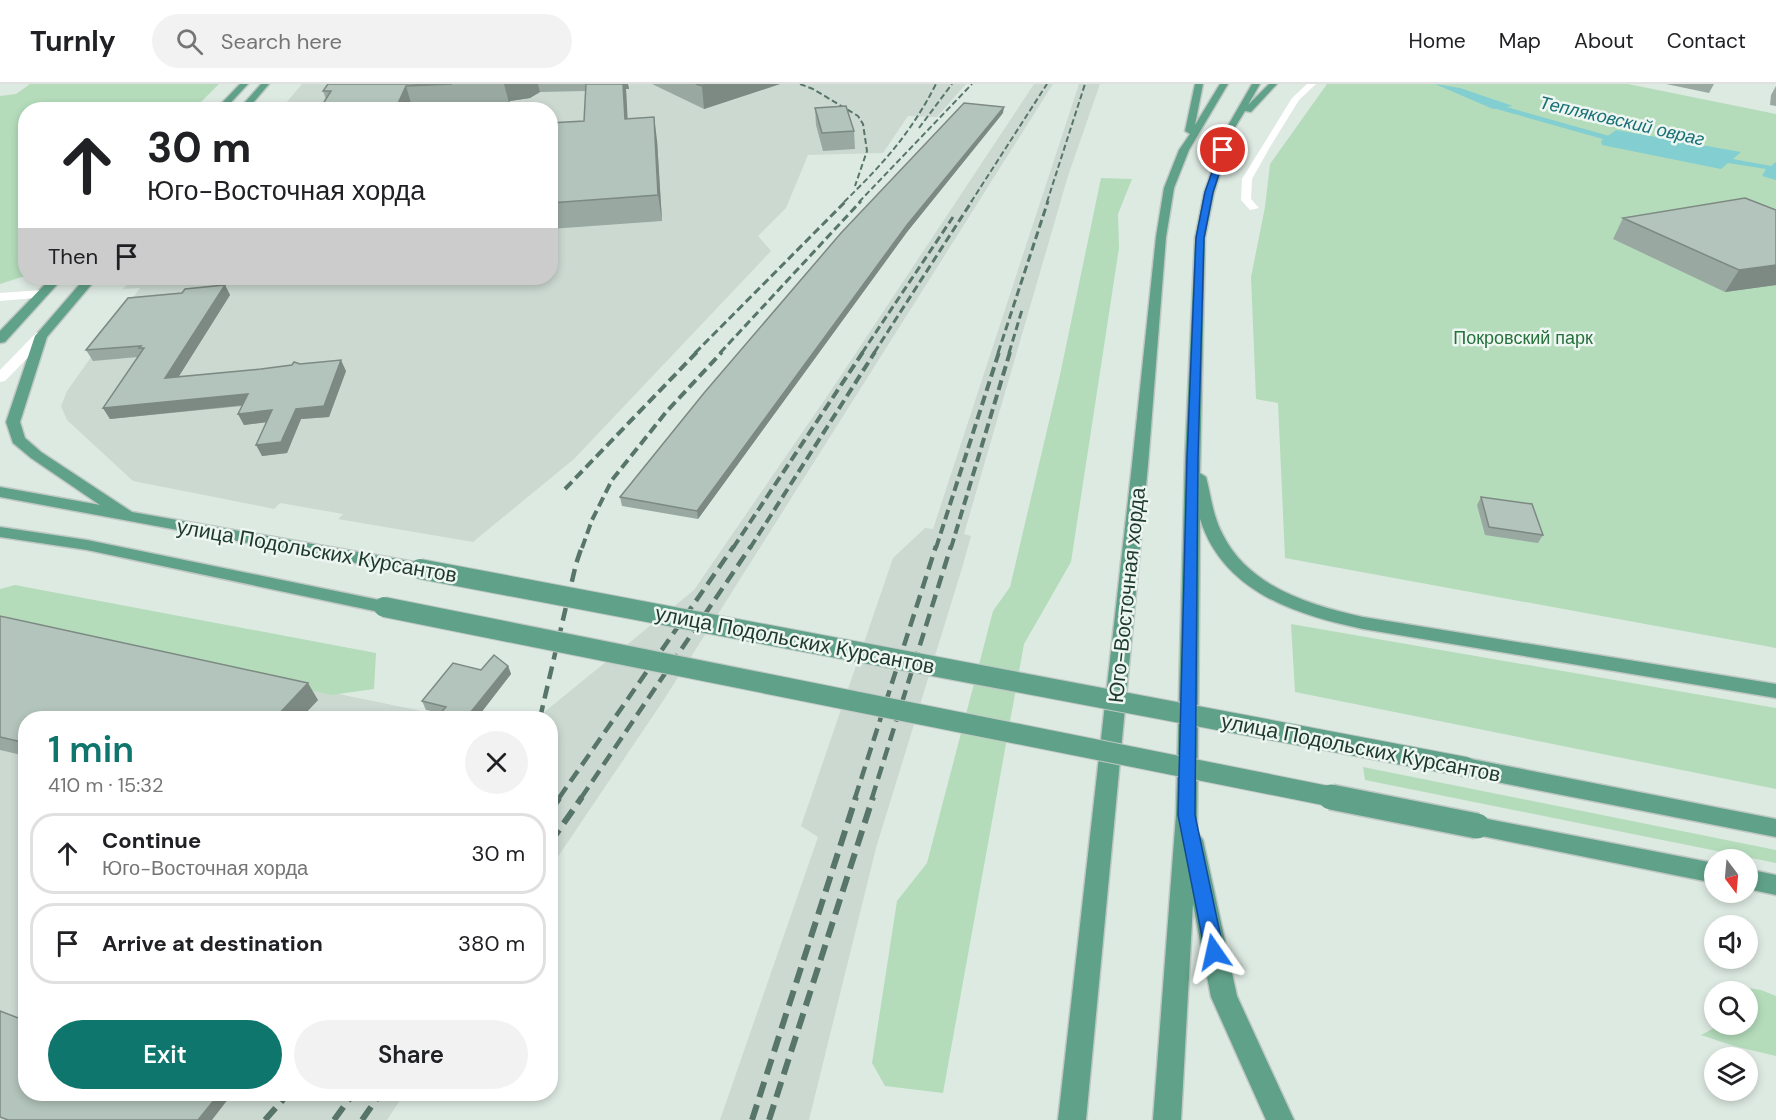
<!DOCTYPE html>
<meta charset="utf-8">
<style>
:root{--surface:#fff;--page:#f2f2f2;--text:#202124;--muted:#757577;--line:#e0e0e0;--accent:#0f766e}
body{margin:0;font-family:"DM Sans",sans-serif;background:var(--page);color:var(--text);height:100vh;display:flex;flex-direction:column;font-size:22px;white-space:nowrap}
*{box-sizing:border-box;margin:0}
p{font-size:20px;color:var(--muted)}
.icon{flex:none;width:33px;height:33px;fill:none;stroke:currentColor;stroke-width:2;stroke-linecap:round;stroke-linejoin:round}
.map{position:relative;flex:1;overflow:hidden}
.panel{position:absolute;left:18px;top:627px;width:540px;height:390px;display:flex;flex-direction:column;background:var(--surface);border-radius:24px;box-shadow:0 3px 9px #0003}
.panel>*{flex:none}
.top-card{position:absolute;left:18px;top:18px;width:540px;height:183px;border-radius:24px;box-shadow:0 3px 9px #0003;background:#fff;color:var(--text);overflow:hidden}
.needle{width:39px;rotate:164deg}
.fabs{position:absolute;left:1704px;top:765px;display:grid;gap:12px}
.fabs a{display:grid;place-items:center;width:54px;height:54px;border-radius:50%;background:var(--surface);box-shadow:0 3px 9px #0003;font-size:30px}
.pin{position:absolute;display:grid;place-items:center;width:51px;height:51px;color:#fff;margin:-26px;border:3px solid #fff;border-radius:50%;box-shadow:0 2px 6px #0007}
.me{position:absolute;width:66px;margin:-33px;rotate:349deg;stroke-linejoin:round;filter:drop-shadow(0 0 4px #0008)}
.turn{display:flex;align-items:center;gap:21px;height:126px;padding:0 30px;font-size:27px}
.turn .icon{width:78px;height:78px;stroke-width:2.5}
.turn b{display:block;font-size:42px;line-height:51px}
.then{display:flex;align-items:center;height:57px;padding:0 30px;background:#0003;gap:12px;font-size:22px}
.round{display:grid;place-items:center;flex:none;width:63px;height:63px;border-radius:32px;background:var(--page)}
.summary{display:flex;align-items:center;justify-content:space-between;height:102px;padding:0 30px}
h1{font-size:36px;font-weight:600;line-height:45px;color:var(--accent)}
.button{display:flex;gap:12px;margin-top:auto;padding:12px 30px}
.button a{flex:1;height:69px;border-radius:36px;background:var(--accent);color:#fff;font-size:24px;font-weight:600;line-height:69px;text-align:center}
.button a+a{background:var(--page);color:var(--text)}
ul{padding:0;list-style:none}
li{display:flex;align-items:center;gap:18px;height:81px;margin:0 12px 9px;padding:0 18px;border:3px solid var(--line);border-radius:24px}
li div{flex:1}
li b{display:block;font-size:22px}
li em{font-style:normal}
header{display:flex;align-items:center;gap:36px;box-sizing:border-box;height:84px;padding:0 30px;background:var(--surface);border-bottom:2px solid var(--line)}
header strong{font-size:28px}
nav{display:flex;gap:33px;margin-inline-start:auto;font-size:21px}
.search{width:420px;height:54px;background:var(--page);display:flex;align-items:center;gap:15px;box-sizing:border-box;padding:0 21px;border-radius:33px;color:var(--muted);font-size:22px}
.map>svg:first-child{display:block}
.built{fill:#cbd9d1}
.green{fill:#b4dcbb}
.water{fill:#82ced1}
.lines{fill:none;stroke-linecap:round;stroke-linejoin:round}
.stream{stroke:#82ced1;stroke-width:4.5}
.major-casing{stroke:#c0c8c5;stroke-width:3}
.minor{fill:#fff;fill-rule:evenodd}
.major{fill:#60a189;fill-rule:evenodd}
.rail-far4{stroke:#58756a;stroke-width:2;stroke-dasharray:6 3;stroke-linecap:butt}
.rail-far3{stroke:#58756a;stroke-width:3;stroke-dasharray:8 4;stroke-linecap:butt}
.rail-far2{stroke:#58756a;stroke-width:4;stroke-dasharray:10 5;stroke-linecap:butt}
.rail-far1{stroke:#58756a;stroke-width:4.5;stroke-dasharray:13 7;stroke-linecap:butt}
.rail{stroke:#58756a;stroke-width:6;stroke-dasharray:16 8;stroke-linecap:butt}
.major-bridge-far1-casing{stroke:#c0c8c5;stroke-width:22;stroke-linecap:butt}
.major-bridge-casing{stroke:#c0c8c5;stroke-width:28;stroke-linecap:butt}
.major-bridge-far1{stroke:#60a189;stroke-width:20}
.major-bridge{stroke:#60a189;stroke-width:25}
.wall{fill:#99a9a1}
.shaded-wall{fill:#7d8983}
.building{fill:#b2c4bb;stroke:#7d8983;stroke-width:1.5}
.route{fill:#1a73e8;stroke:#114b97;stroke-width:1.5}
.labels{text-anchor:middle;stroke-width:5;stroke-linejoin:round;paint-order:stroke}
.far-water-label{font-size:18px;font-style:italic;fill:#187076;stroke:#edf6f1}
.far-park-label{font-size:18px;fill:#28713c;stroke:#edf6f1}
.street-label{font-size:21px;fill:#1e392f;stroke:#edf6f1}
</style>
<header>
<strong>Turnly</strong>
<div class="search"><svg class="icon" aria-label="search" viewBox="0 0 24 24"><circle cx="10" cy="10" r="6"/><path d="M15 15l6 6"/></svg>Search here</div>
<nav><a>Home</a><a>Map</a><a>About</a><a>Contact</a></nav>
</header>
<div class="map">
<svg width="1776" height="1036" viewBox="0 0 1776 1036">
<rect width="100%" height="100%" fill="#ddeae2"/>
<path class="built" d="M302,0h664l-29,33 -29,-1 -25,37 -75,2 -22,53 -28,28 13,15 -197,208 -101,83 -135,-23 5,-5 -63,-11 -6,6 -9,-2 -132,-26 -66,-61 -6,-14 6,-15 73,-103 -17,1 10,-11h417v-168l-269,-1z
M1034,0h19l-390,617 -112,166 -1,-149h-13l157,-128 136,-198z
M1079,0h21l-32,92 -104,358 7,2 -9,32 -86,280 -67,272h-89l98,-283 -17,-11 92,-268 32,-30 8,1z
M0,541l456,93h-430v376h378l-17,26h-387z"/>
<path class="green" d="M30,0h189l-25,25 -168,1 -1,166 -25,8v-188l16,-2z
M1327,0h301l148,30v534l-491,-90 -7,-155 -22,-4 -5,-122 14,-70 5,-43z
M1101,94l31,1 -14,35 1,34 -48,314 -47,82 -81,449 -58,-7 -13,-23 25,-162 30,-38 66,-252 17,-24 50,-212z
M15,501l361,68 -2,36 -43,6 -331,-80v-26z
M1291,540l485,84v81l-481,-97z
M1363,683l413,83v13l-411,-83z
M1741,903l20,3 15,6v60l-42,-10 -33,-11 19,-10 28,-1v-32l-20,-1z"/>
<path class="water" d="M1435,0l25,4 53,18 -20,3z
M1616,46l125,22 -8,7 38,7 5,-4v18l-14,-4 4,-7 -38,-6 -7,6 -119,-24 -1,-4z"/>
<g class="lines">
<path class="stream" d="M1491,21l124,35"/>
<defs>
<path id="major" d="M240,0h8l-24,26h-9z
M261,0h8l-22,26h-9z
M1195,0h8l-8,41 25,-41h8l-39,66 -15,38 -8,49 -18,228 -62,655h-28l74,-655 24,-228 8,-49 15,-38 11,-16 -5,-3z
M1252,0h8l-12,21 21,-21h8l-26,28 -6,-1 -11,18 -20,64 -9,45 -5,235 6,4c5,19 7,40 17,58 26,52 87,70 140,82l413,67v14l-413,-69c-67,-14 -140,-37 -163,-110l-3,313 6,8 34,156 57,124h-28l-55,-123 -18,-93 -12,216h-28l23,-305 9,-357 10,-220 9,-45 22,-64z
M51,194h12l-58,64 -5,1v-12z
M85,194h12l-50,59 -27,85 5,16 16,14 91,60 288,51 6,2 3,4 -3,4 -6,2 -420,-78v-10l100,18 -69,-47 -18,-15 -7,-21 29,-86z
M0,443l87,13 297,61 6,2 3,4 -3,4 -6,2 -297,-63 -87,-13z
M1466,674l310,61v18l-310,-61 -7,-3 -4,-6 4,-6z
M1477,733l237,46v20l-237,-48 -8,-2 -3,-7 3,-7z
M1748,785l28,6v20l-28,-6z"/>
</defs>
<use href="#major" class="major-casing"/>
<path class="minor" d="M1307,0h9l-17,16 -29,47 -18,32 -1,20 8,9 -9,2 -9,-10 1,-21 50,-81z
M42,206l4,1v6l-46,4v-8z
M41,248l6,4 -1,3 -41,42 -5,1v-12l36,-37z"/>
<use href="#major" class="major"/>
<path class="rail-far4" d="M800,0l13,5 45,27 5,8 4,27 -12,35
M919,44l33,-44
M844,118c39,-38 67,-69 92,-118
M859,118l113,-118
M971,118l76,-118
M1047,118l38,-118"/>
<path class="rail-far3" d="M695,269l151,-152
M720,269l141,-152
M862,269l91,-136
M874,269l98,-152
M998,269l50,-152
M1009,269l13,-43"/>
<path class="rail-far2" d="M565,405l132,-137
M582,464l10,-28 20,-40 55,-69 55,-59
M733,464l130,-196
M750,464l125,-196
M936,464l63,-196
M951,464l59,-196"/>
<path class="rail-far1" d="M540,634l36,-154 6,-18
M559,714l175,-252
M581,714l170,-252
M855,714l81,-252
M872,714l79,-252"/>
<path class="rail" d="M550,727l10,-14
M550,759l32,-46
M265,1036l23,-26
M334,1036l19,-26
M362,1036l18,-26
M752,1036l104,-323
M769,1036l104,-323"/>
<defs>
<path id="major-bridge-far1" d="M420,485l1046,198
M384,523l954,191"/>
<path id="major-bridge" d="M1331,713l146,29"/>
</defs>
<use href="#major-bridge-far1" class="major-bridge-far1-casing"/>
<use href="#major-bridge" class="major-bridge-casing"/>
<use href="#major-bridge-far1" class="major-bridge-far1"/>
<use href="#major-bridge" class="major-bridge"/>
</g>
<path class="wall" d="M328,0h300l1,5h-3l1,30 30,21 5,81 -112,8v-106l34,-2 2,-30 -46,1 -10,6 -20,3 -1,2 -96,6v1h-94l7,-11 -3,-8z
M652,0h128l-76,25z
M1666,0h48l-5,9z
M1776,2v20l-6,-1 1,-10z
M815,24l39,23 1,18 -32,2 -7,-26z
M1003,29l-96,119 -209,287 -76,-13 -2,-9z
M1776,126v75l-51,7 -112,-53 10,-21z
M225,201l5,10 -52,82 83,-8 39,-5 46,7 -17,46 -28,2 -14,34 -25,3 4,-34 -22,3 -6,-11 4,-8 -132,13 -7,-11 35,-51 -45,4 -7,-11 96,-57z
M1481,413l62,38 -5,8 -53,-8 -8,-30z
M0,532l318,84 -17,18h-275v38l-26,-6z
M508,582l3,8 -34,44h-41l5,-5 -15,-3 -4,-9z"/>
<path class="shaded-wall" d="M504,0h34l2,8 -10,6 -20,3 -1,2z
M623,0h5l1,5h-3l3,53 -4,-23z
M710,0h70l-76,25 -2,-23z
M406,2l7,24h-18z
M1004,23l-1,6 -96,119 -209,287 -1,-8 210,-286z
M654,33l3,23 5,81 -4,-26z
M1776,181v20l-51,7 14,-22z
M225,201l5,10 -59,94 -6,-11z
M341,276l5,11 -17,46 -28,2 -14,34 -25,3 -6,-11z
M248,310l6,10 -144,15 -7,-11z
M272,326l5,11 -33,4 -6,-11z
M508,582l3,8 -34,44h-11z
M308,599l10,17 -17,18h-26z
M219,1010h13l-20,26h-14z"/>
<path class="building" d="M328,0h124l-46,2 -11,24h-76l12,-19h-8z
M586,0h37l2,35 29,-2 4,78 -108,8v-80l34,-2z
M696,0h14l-8,2z
M964,19l40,4 -97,118 -210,286 -77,-14 84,-104 137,-160z
M846,22l8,25 -32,2 -7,-25z
M1745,114l31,12v55l-37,5 -116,-52z
M225,201l-60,93 96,-9 31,-4 2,-3 6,2 41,-4 -17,46 -28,3 -15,33 -25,3 16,-35 -34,4 10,-20 -145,14 41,-60h-5l2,-2 -55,4 42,-52 54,-5 3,-4z
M1481,413l51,7 11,31 -54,-8z
M0,532l308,67 -33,35h-249v25l-26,-6z
M494,571l14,11 -42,52h-30l10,-11 -24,-6 31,-38 28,7z
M0,927l26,10v73h193l-21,26h-190l-8,-3z"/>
<path class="route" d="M1223,64l4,2 -14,42 -9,46 -6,220 -3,357 29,137 -3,6 -7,3 -6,-3 -3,-6 -27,-137 9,-357 9,-220 9,-46 15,-42z"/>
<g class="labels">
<g class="far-water-label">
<text transform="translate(1622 37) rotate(13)" y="6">Тепляковский овраг</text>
</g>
<g class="far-park-label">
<text x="1523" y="260">Покровский парк</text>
</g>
<g class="street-label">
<text transform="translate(317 467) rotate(10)" y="7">улица Подольских Курсантов</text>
<text transform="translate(1127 511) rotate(-84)" y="7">Юго-Восточная хорда</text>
<text transform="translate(795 556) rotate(11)" y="7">улица Подольских Курсантов</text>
<text transform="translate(1361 664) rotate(11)" y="7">улица Подольских Курсантов</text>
</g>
</g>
</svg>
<div class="fabs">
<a><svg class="needle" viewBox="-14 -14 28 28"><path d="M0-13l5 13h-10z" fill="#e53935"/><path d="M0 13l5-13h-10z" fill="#757577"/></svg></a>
<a><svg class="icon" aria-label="sound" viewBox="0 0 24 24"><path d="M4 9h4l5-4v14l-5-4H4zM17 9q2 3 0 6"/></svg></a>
<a><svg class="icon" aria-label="search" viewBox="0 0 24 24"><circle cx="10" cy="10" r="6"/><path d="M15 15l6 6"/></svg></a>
<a><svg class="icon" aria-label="layers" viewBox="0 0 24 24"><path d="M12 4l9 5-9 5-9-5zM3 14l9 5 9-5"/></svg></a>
</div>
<div class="pin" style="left:1223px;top:66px;background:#d93025"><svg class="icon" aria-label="arrive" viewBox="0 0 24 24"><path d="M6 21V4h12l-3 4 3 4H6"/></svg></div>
<svg class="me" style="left:1214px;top:868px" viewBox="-20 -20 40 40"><path d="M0-17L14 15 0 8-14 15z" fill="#1a73e8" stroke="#fff" stroke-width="4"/></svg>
<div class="top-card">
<div class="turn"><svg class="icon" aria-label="ahead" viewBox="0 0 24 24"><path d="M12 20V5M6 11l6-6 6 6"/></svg><div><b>30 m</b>Юго-Восточная хорда</div></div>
<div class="then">Then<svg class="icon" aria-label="arrive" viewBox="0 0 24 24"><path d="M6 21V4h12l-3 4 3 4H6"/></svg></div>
</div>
<section class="panel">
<div class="summary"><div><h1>1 min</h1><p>410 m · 15:32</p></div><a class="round"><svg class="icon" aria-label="close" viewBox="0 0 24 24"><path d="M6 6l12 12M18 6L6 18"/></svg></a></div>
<ul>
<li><svg class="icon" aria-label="ahead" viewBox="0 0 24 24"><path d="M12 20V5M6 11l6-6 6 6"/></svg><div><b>Continue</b><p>Юго-Восточная хорда</p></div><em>30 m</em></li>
<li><svg class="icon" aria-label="arrive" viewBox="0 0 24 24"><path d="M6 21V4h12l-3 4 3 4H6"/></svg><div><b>Arrive at destination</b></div><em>380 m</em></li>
</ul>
<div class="button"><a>Exit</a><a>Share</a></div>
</section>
</div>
